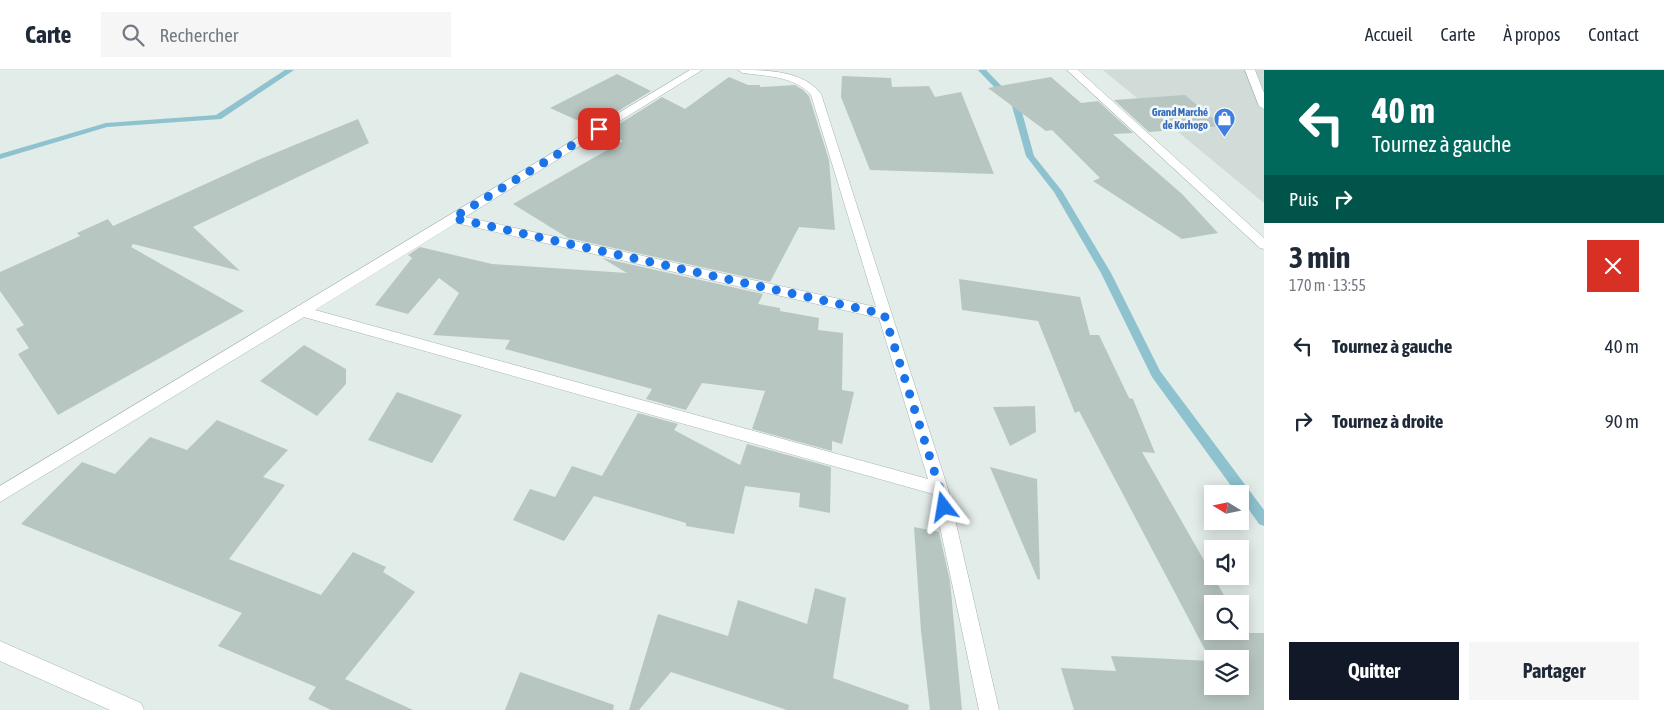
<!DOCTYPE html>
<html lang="fr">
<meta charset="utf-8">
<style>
:root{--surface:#fff;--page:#f6f6f7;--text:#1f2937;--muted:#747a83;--line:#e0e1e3;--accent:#111827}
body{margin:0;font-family:"Asap Condensed",sans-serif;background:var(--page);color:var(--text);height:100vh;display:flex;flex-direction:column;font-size:19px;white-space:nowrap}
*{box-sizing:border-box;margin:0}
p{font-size:16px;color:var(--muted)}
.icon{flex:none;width:28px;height:28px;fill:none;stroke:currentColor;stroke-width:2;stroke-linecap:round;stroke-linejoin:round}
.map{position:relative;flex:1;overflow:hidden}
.details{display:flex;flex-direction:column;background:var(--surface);width:400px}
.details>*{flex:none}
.banner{background:#00695c;color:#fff;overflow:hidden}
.needle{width:32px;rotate:280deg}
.tools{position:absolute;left:1204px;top:415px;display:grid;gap:10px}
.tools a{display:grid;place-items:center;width:45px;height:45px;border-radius:0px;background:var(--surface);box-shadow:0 2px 12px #0003;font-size:25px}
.pin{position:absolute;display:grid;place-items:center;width:42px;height:42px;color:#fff;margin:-21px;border-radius:10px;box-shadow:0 2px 8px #0006}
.me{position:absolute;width:55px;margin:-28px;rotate:346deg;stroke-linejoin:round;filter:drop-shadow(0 0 4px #0008)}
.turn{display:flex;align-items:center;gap:18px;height:105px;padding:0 25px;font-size:22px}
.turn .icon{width:65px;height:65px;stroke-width:2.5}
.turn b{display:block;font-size:35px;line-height:42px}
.then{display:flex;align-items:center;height:48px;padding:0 25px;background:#0003;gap:10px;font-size:19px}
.round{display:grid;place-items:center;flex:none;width:52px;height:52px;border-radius:0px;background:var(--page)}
.summary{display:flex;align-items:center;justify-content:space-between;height:85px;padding:0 25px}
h1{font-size:30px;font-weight:700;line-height:38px}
.action{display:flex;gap:10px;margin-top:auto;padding:10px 25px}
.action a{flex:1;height:58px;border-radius:0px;background:var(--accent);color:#fff;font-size:20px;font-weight:700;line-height:58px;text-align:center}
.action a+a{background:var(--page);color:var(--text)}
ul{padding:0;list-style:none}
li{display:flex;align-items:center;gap:15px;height:75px;padding:0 25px}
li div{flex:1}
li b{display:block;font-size:19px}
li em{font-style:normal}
header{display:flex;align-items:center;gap:30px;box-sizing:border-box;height:70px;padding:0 25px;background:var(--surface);border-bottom:1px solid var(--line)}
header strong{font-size:24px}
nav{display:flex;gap:28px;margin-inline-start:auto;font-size:18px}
.search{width:350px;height:45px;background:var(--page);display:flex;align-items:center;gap:12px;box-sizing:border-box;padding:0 18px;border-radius:0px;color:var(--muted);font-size:19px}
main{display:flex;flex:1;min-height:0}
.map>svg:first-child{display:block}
.built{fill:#d1dbd7}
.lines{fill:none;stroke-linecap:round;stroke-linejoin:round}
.stream{fill:#8dc2ce;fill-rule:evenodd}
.building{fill:#b8c6c1;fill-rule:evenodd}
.minor-casing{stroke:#a5b4af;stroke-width:1}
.minor{fill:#fff;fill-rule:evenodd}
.route{stroke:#1a73e8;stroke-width:9;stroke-dasharray:0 16.2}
.labels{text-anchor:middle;stroke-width:5;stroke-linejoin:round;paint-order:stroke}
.far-shop-label{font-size:11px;font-weight:bold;fill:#366cbe;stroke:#f3f8f6;text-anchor:end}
</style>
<header>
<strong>Carte</strong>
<div class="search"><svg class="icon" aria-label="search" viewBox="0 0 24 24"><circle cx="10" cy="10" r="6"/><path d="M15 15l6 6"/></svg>Rechercher</div>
<nav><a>Accueil</a><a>Carte</a><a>À propos</a><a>Contact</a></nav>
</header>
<main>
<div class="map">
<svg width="1264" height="640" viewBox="0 0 1264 640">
<rect width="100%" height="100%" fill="#e2ece8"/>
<path class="built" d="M1103,0h161v133z"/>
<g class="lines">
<path class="stream" d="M285,0h9l-73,49 -114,8 -107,32v-5l106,-31 110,-8z
M978,0h8l34,35 14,51 28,35 49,82 49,98 104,139v16l-5,-2 -19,-27v-3h-3l-85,-117 -51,-104 -47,-81 -28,-36 -14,-50z"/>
</g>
<path class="building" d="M617,4l34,17 -59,36 -42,-19z
M842,6l49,2 1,9 37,-1 6,11 26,-5 33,82 -124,-4 -29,-73z
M729,7l19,8h12v2l35,-2 8,5 6,6 20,64 6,70 -36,-3 -29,55 -202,-44 -55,-34 110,-63 -18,-8 57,-36 23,12z
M1051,7l30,26 17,-2 35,32 -20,1 69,60 36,39 -36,6 -89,-58 7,-3 -48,-48 -6,1 -58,-43z
M1185,25l37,31 -73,6 -35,-32z
M358,49l11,24 -176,84 47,44 -107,-27 -2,3 113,64 -186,104 -40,-61 11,-6 -13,-19 8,-4 -24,-34v-19l80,-36 -3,-3 31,-14 5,7 145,-66z
M420,177l72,17 135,9 -25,-15 161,36 -5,10 22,4v3l39,7 -1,12 25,3 -1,57 12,2 -12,52 -10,-3v10l-80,-22 13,-38 -63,-8 -16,27 -40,-11 6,-10 -147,-40 5,-9 -77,-5 26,-42 -20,-15 -31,36 -33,-9 37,-47 -4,-3z
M959,209l121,18 10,38h9l30,63 4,1 22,54 -13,-1 87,152h-17v27h28v-7l6,9h18v77h-190l-13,-42 55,3 -5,-15 100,5 -132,-250 -4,2 -37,-92 -76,-11zM1212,589h28v27h-28z
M304,275l42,24v15l-29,32 -57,-35z
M397,322l65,23 -30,48 -64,-23z
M1035,336l1,26 -26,14 -17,-39z
M638,343l40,11 -4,6 66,35 7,-21 84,23 -1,46 -31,-6 1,-14 -55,-7 -11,48 -48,-8v-3l-92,-27 -30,45 -51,-21 17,-31 25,8 17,-31 30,10z
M217,350l71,30 -25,27 22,8 -56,74 92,36 32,-43 33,15 -3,5 32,20 -70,87 68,31h-82l-23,-11 8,-12 -98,-41 24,-33 -221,-89 61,-62 33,12 35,-37 37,13z
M990,397l47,12 3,100 -2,1z
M914,457l25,5 11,49 12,129h-32l-9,-79z
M815,518l31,10 -13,80 76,27 -1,5h-121l-116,-38 -32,38h-10l29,-96 70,22 10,-36 69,24z
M520,602l94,33 -1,5h-108z"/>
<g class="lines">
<defs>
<path id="minor" d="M690,0h12l-237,147 411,90 -65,-212c-16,-19 -46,-19 -68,-22l-5,-3c28,0 65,0 83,24l127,395 51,221h-20l-46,-216 -629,-177 -304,185v-16zM456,153l423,95 49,161 -613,-169z
M1067,0h11l186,168v11l-4,-1z
M1245,0h10l9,23v16l-5,-3z
M0,571l141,62 3,7h-34l-110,-49z"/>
</defs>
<use href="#minor" class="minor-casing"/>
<use href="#minor" class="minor"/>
</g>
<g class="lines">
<path class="route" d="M599,59l-146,89 431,96 56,175 4,18"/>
</g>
<defs>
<symbol id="shop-pin" viewBox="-11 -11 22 30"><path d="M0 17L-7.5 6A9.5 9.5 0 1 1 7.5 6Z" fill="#3f7fe0" stroke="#f3f8f6"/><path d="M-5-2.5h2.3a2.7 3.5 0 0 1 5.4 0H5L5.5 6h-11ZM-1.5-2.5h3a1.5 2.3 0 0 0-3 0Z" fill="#fff"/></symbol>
</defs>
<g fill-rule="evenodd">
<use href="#shop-pin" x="1212" y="36" width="25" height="34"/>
</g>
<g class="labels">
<g class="far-shop-label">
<text x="1208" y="46">Grand Marché<tspan x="1208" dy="13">de Korhogo</tspan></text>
</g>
</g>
</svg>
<div class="tools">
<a><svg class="needle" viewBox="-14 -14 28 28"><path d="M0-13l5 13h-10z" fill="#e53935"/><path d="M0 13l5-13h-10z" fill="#747a83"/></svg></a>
<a><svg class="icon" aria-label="sound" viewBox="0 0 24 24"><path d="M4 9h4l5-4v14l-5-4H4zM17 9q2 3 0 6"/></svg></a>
<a><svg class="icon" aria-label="search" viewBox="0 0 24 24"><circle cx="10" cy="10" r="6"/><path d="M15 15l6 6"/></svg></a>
<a><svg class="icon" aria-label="layers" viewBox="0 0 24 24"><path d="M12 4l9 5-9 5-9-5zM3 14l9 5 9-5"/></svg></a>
</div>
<div class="pin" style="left:599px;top:59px;background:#d93025"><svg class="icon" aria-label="arrive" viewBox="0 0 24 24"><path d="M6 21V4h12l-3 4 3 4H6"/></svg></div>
<svg class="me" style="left:944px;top:437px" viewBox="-20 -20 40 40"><path d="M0-17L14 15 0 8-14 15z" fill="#1a73e8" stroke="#fff" stroke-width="4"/></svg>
</div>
<section class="details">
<div class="banner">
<div class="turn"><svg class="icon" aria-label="left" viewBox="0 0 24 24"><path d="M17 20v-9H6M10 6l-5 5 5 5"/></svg><div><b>40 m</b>Tournez à gauche</div></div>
<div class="then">Puis<svg class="icon" aria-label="right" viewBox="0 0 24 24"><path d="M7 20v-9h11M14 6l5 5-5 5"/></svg></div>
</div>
<div class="summary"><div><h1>3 min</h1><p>170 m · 13:55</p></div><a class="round" style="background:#d93025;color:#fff"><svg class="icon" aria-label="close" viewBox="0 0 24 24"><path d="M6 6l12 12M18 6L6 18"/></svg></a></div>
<ul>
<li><svg class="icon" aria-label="left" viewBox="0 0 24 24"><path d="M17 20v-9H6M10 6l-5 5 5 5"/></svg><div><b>Tournez à gauche</b></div><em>40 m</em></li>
<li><svg class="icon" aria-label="right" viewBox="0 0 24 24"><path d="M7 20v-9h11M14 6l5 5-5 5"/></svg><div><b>Tournez à droite</b></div><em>90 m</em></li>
</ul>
<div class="action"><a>Quitter</a><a>Partager</a></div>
</section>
</main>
